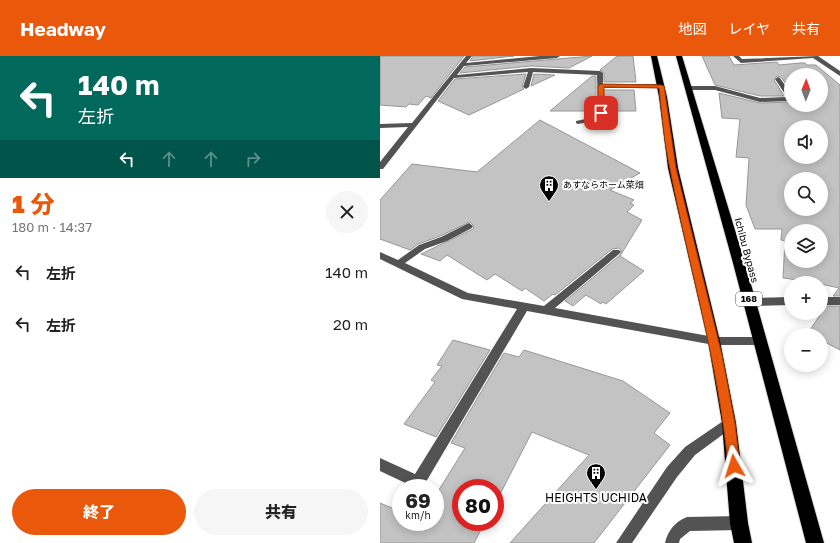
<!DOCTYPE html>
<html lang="ja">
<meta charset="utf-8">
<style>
:root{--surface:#fff;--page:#f6f6f6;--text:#222;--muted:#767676;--accent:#ea580c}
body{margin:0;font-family:"Golos Text","Noto Sans JP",sans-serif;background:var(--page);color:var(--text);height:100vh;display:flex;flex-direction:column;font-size:15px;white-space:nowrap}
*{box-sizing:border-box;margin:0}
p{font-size:13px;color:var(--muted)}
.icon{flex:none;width:22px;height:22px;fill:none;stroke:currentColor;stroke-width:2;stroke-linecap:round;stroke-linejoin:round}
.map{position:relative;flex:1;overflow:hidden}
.panel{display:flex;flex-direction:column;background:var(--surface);width:380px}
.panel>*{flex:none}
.guide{background:#00695c;color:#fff;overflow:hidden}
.needle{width:26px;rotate:1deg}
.controls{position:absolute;left:404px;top:12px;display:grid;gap:8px}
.controls a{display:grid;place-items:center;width:44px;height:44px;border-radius:50%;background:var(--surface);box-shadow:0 2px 10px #0003;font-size:20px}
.speed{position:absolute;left:12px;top:423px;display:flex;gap:8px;font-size:20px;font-weight:700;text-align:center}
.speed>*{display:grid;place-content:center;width:52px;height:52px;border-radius:50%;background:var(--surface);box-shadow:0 2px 10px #0003;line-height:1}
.speed small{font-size:10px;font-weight:400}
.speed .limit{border:6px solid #d22;background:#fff;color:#111}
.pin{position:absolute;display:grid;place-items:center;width:34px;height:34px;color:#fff;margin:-17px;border-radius:8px;box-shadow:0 2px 6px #0006}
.me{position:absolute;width:44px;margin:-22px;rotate:354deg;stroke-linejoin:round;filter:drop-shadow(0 0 3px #0008)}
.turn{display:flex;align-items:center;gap:14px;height:84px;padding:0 12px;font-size:18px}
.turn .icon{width:52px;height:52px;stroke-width:2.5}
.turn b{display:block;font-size:28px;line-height:34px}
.lanes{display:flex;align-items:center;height:38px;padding:0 12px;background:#0003;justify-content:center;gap:20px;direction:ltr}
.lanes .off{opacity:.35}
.round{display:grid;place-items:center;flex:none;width:42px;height:42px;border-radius:21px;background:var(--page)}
.head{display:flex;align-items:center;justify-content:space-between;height:68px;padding:0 12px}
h1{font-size:24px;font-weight:800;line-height:30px;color:var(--accent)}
.cta{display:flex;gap:8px;margin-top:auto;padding:8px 12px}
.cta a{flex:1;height:46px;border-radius:24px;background:var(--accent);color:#fff;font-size:16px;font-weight:800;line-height:46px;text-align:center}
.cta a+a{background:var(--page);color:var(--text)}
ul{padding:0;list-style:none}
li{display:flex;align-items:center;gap:12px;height:52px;padding:0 12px}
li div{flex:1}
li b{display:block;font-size:15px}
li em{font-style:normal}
header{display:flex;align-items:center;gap:24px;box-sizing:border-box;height:56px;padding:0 20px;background:var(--accent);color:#fff}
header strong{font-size:19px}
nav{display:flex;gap:22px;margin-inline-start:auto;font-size:14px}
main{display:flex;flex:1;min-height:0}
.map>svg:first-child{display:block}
.building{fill:#c3c3c3;stroke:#979797;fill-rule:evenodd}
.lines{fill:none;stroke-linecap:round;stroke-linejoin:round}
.highway-casing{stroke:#dbdbdb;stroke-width:2}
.minor{fill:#535353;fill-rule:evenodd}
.highway{fill:#000;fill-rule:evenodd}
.route{fill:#ea580c;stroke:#983908}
.labels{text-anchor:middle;stroke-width:4;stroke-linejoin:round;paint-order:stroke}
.far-poi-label{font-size:9px;fill:#000;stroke:#fff;text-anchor:start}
.shield{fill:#fff;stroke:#4c4c4c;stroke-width:1}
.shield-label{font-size:9px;font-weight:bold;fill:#000}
.street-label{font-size:10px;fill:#000;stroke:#fff}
.near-poi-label{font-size:12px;fill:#000;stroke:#fff}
</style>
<header>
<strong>Headway</strong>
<nav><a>地図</a><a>レイヤ</a><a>共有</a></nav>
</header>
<main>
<section class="panel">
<div class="guide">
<div class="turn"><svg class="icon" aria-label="left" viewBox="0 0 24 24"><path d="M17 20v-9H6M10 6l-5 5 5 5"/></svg><div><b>140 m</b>左折</div></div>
<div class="lanes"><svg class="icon" aria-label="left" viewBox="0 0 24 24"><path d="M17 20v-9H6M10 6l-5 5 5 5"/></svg><svg class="icon off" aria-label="ahead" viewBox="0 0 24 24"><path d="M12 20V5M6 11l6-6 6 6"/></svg><svg class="icon off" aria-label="ahead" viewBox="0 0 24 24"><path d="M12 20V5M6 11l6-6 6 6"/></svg><svg class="icon off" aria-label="right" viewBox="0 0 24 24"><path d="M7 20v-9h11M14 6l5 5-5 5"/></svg></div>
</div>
<div class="head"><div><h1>1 分</h1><p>180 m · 14:37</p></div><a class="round"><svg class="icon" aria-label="close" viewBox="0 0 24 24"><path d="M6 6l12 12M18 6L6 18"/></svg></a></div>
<ul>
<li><svg class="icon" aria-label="left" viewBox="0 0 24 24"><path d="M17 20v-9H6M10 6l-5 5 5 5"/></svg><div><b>左折</b></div><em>140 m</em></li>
<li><svg class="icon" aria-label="left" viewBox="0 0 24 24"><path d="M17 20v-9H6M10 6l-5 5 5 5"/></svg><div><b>左折</b></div><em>20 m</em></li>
</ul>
<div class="cta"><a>終了</a><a>共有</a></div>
</section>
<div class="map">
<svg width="460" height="487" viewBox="0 0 460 487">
<rect width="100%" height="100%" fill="#fff"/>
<path class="building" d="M0,0h84l-33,42 -5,-2 -8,9 -9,-1 -3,3 -26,-2z
M93,0h41l-44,5z
M212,0l-23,12 -38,-2 -71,7 5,-6z
M237,0h16l3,26h-32v-9l-4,-3z
M322,0h27l5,9 43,-3 2,3 21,-2h5l2,2h9l24,20v211h-7l6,-8 -18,-4v-1l-38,-5 2,-37 -4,-1 1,-11h-27l-9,-24 3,-47 -13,-1 4,-38 -18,-1 -3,-25 41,10 31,-1v3h30v-4l6,-3 -6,-3v-20h-30v16l-10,-14 -4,-1 -3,4 10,16h-24l-45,-11zM411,71h30v30h-30zM411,123h30v30h-30zM411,175h30v30h-30z
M146,18l-4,13 2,2 -55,26 -31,-14 17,-22z
M154,18l21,1 -24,11z
M212,20h4v35h-46z
M224,34h30l2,21h-32z
M160,64l100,53 -30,17 24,10 -4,3 4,2 -7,7 15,8 -22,36 24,15 -38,33 -3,-2 -2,2 -15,-9 -13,11 -8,-5 55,-46 2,-3 -3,-4 -7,1 -57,46 -2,-1 -9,7 -19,-13 -3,3 -27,-17 -8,6 -40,-25 -7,6 -19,-7 52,-25 1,-3 -4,-4 -30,14 -22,8 -8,6 -30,-11v-39l32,-36 65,8z
M446,250h14v44l-19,-10v-5h-10l-3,-2z
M73,284l37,10 -54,87 -32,-13 31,-42 -4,-2 11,-14 -5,-1z
M144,294l99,31 47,32 -16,20 16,12 -76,98h-84l79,-88 -57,-23 -37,72v-16h-34v34h24l-11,21h-94v-40l12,5 9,-12v26h34v-30l2,1 28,-45 -14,-5 53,-90 15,4z"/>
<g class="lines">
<defs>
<path id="highway" d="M271,0h6l10,41 11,71 42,173 16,82 12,100 4,20h-18l-4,-20 -8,-100 -14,-82 -40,-173 -9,-71z
M296,0h6l63,207 79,280h-18l-73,-280z"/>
</defs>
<use href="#highway" class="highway-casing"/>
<path class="minor" d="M86,0h6l-6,7 74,-7h20l-3,2 -93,8 -7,9 74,-7 69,3 3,2v11h58l3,2 -3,2h-58v26l-9,7 -16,3 -2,-1v-2l14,-3 8,-6 -1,-37 -64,-3 -4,15 -3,2 -3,-2 5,-15 -74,6 -71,91h-3v-7l28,-35 -28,1v-4l32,-1z
M353,0h6l3,3 76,-3 22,15v5l-27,-18 -72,5z
M398,21l2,1 11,16v7l-31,1 -45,-12h-26l-3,-2 3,-2h26l45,12 27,-1 -12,-18z
M441,40l4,1 1,1 -5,2z
M89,167l4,3 -1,2 -25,13 -22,8 -20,14 63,30 76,13 69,-56h6l2,2 -2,2 -64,54 159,29h46l4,1 1,3 -1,3 -4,1h-46l-187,-34 -104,176 -7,1 -36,-17v-13l35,16 102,-165 -55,-10 -82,-40v-7l18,8 21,-15 22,-8z
M411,241v8l-42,1 -4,-1 -1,-3 1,-3 4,-1z
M441,241h19v8h-19z
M349,361l4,2 2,4 -2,4 -38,28 -18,22 -45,66h-16l51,-76 18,-20z
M359,460l5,2 2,5 -2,5 -5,2 -49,1 -10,8 -1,4h-14c3,-13 10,-21 22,-26z"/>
<use href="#highway" class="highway"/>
</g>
<path class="route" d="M221,28l60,1 3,1 12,82 46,187 13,68 5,43 -2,4 -4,2 -5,-2 -1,-4c-9,-101 -39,-198 -58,-297 -6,-27 -8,-54 -11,-81l-55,-1v26l-3,2 -3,-2v-27z"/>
<defs>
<symbol id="building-pin" viewBox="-11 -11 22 30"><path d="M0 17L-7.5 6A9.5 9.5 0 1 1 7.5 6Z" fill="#000" stroke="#fff"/><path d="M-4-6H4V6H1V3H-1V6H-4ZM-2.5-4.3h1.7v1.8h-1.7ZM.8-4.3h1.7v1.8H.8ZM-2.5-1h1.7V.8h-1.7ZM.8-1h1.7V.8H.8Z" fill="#fff"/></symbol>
</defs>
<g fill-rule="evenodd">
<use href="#building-pin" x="158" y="118" width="22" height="30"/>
<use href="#building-pin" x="205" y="406" width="22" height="30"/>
</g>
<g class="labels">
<g class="far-poi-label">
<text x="183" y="132">あすならホーム菜畑</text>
</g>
<rect class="shield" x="356" y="236" width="26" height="14" rx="3"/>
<g class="shield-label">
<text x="369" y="246">168</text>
</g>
<g class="street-label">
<text transform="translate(367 194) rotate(75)" y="4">Ichibu Bypass</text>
</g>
<g class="near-poi-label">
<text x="216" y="446">HEIGHTS UCHIDA</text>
</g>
</g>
</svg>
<div class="controls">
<a><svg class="needle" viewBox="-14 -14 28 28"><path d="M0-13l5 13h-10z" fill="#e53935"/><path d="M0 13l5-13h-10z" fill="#767676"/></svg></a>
<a><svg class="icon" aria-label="sound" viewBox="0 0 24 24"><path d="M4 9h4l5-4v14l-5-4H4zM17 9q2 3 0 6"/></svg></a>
<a><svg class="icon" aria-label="search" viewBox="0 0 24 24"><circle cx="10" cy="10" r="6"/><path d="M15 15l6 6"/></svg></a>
<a><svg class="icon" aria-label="layers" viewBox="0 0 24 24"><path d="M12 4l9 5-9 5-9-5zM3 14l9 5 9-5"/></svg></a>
<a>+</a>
<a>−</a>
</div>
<div class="speed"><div>69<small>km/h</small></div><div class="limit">80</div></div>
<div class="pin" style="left:221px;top:57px;background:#d93025"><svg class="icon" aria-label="arrive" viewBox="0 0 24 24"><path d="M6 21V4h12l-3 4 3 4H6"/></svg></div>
<svg class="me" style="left:354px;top:410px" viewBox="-20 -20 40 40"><path d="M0-17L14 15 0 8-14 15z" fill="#ea580c" stroke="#fff" stroke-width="4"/></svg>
</div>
</main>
